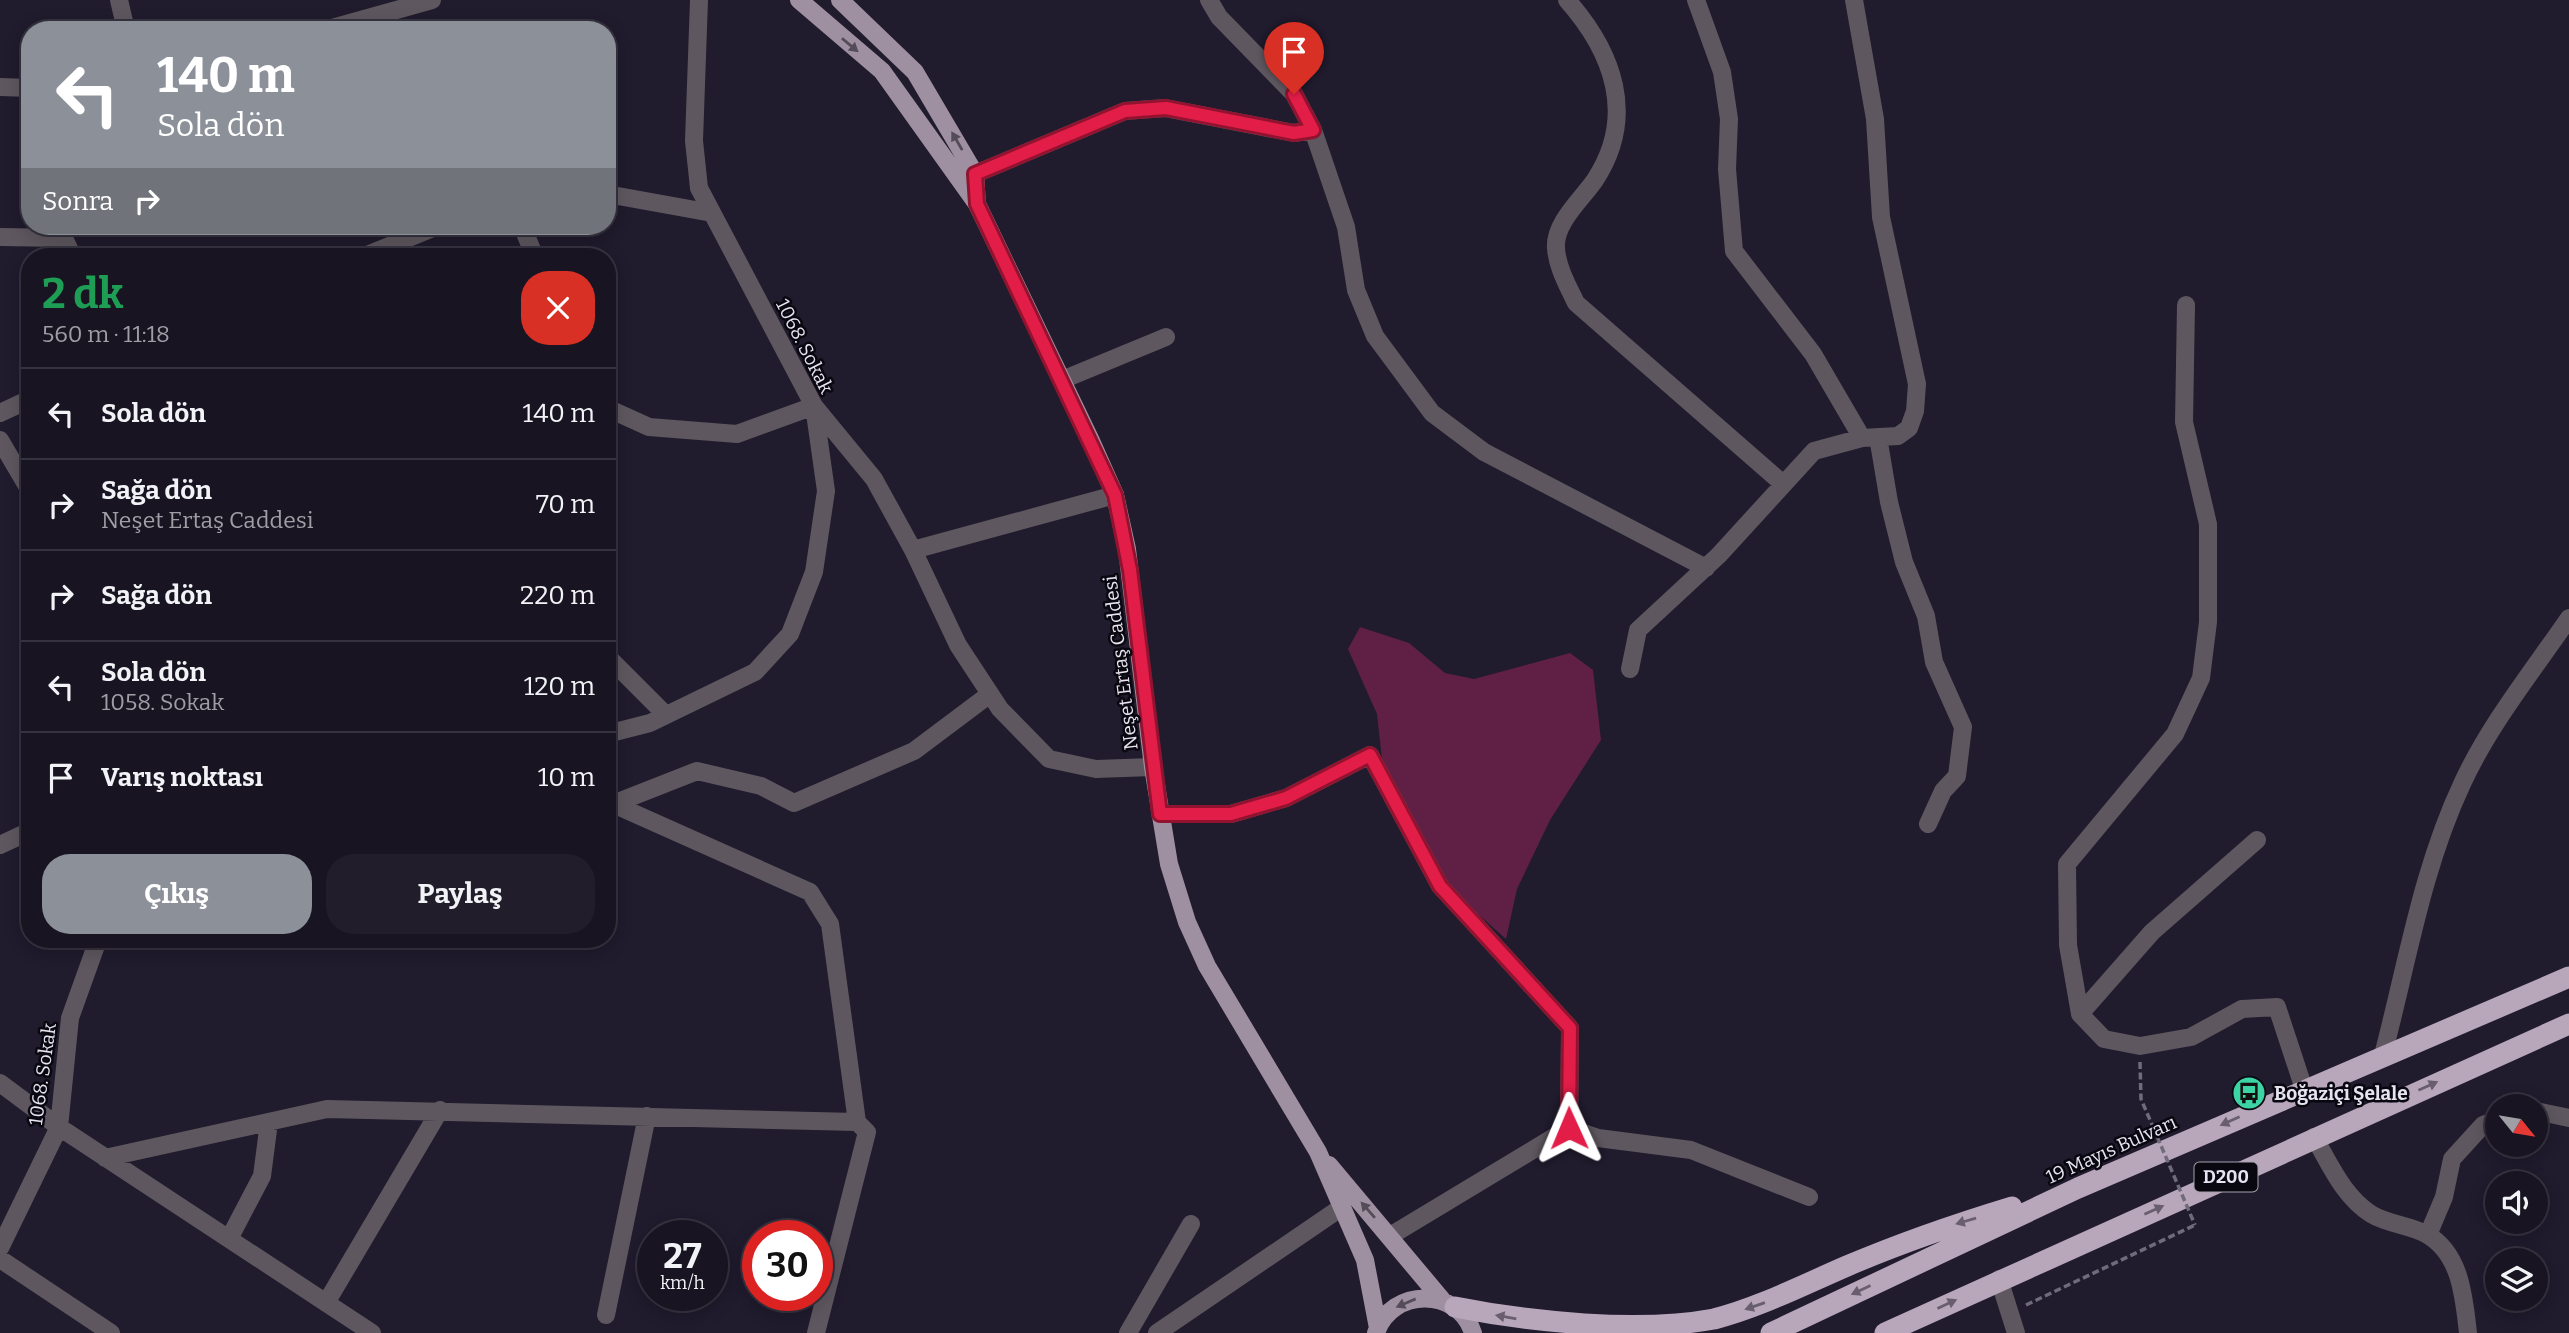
<!DOCTYPE html>
<html lang="tr">
<meta charset="utf-8">
<style>
:root{--surface:#181422;--page:#211d2a;--text:#f1f3f6;--muted:#9f9ea5;--line:#363340;--accent:#8c9099}
body{margin:0;font-family:Bitter,serif;background:var(--page);color:var(--text);height:100vh;display:flex;flex-direction:column;font-size:26px;white-space:nowrap}
*{box-sizing:border-box;margin:0}
p{font-size:23px;color:var(--muted)}
.icon{flex:none;width:38px;height:38px;fill:none;stroke:currentColor;stroke-width:2;stroke-linecap:round;stroke-linejoin:round}
.map{position:relative;flex:1;overflow:hidden}
.drawer{position:absolute;left:21px;top:248px;width:595px;height:700px;display:flex;flex-direction:column;background:var(--surface);border-radius:28px;box-shadow:0 4px 18px #0003,0 0 0 2px var(--line)}
.drawer>*{flex:none}
.top-card{position:absolute;left:21px;top:21px;width:595px;height:214px;border-radius:28px;box-shadow:0 4px 18px #0003,0 0 0 2px var(--line);background:#8c9099;color:#fff;overflow:hidden}
.needle{width:46px;rotate:120deg}
.fabs{position:absolute;left:2485px;top:1094px;display:grid;gap:14px}
.fabs a{display:grid;place-items:center;width:63px;height:63px;border-radius:50%;background:var(--surface);box-shadow:0 4px 18px #0003,0 0 0 2px var(--line);font-size:35px}
.speed{position:absolute;left:637px;top:1220px;display:flex;gap:14px;font-size:35px;font-weight:700;text-align:center}
.speed>*{display:grid;place-content:center;width:91px;height:91px;border-radius:50%;background:var(--surface);box-shadow:0 4px 18px #0003,0 0 0 2px var(--line);line-height:1}
.speed small{font-size:18px;font-weight:400}
.speed .limit{border:10px solid #d22;background:#fff;color:#111}
.pin{position:absolute;display:grid;place-items:center;width:60px;height:60px;color:#fff;margin:-72px -30px;border-radius:50% 50% 50% 0;rotate:-45deg;box-shadow:0 0 7px #0007}
.pin .icon{rotate:45deg}
.me{position:absolute;width:77px;margin:-38px;rotate:359deg;stroke-linejoin:round;filter:drop-shadow(0 0 5px #0008)}
.turn{display:flex;align-items:center;gap:24px;height:147px;padding:0 21px;font-size:32px}
.turn .icon{width:91px;height:91px;stroke-width:2.5}
.turn b{display:block;font-size:49px;line-height:60px}
.then{display:flex;align-items:center;height:66px;padding:0 21px;background:#0003;gap:14px;font-size:26px}
.round{display:grid;place-items:center;flex:none;width:74px;height:74px;border-radius:28px;background:var(--page)}
.summary{display:flex;align-items:center;justify-content:space-between;height:119px;padding:0 21px}
h1{font-size:42px;font-weight:700;line-height:52px;color:#1e9e55}
.button{display:flex;gap:14px;margin-top:auto;padding:14px 21px}
.button a{flex:1;height:80px;border-radius:28px;background:var(--accent);color:#fff;font-size:28px;font-weight:700;line-height:80px;text-align:center}
.button a+a{background:var(--page);color:var(--text)}
ul{padding:0;list-style:none}
li{display:flex;align-items:center;gap:21px;height:91px;padding:0 21px;border-top:2px solid var(--line)}
li div{flex:1}
li b{display:block;font-size:26px}
li em{font-style:normal}
.map>svg:first-child{display:block}
.green{fill:#602045}
.lines{fill:none;stroke-linecap:round;stroke-linejoin:round}
.path{stroke:#6f6b7b;stroke-width:3.5;stroke-dasharray:7 3.5;stroke-linecap:butt}
.minor{stroke:#5e575f;stroke-width:18}
.major{stroke:#9f90a1;stroke-width:18}
.highway{stroke:#b8a6bb;stroke-width:21}
.path-bridge{stroke:#6f6b7b;stroke-width:3.5;stroke-dasharray:7 3.5;stroke-linecap:butt}
.oneway{fill:#544c58}
.oneway2{fill:#695e6e}
.route-casing{stroke:#92132f;stroke-width:18}
.route{stroke:#e11d48;stroke-width:12}
.labels{text-anchor:middle;stroke-width:5;stroke-linejoin:round;paint-order:stroke}
.shield{fill:#09070f;stroke:#a4a2ad;stroke-width:2}
.shield-label{font-size:18px;font-weight:bold;fill:#e7e4f1}
.street-label{font-size:19px;fill:#e7e4f1;stroke:#09070f}
.poi-label{font-size:19px;font-weight:bold;fill:#e7e4f1;stroke:#09070f;text-anchor:start}
</style>
<div class="map">
<svg width="2569" height="1333" viewBox="0 0 2569 1333">
<rect width="100%" height="100%" fill="#201b2d"/>
<path class="green" d="M1360,627l49,16 36,30 29,6 96,-26 23,17 8,70 -51,80 -33,69 -11,50 -53,-47 -71,-133 -5,-45 -29,-65z"/>
<g class="lines">
<path class="path" d="M2140,1062l1,37 12,28
M2026,1305l169,-80"/>
<path class="minor" d="M119,0l7,30
M1209,0l10,17 75,77 19,36 33,97 10,63 19,46 57,77 52,39 222,116
M1567,0c46,52 70,116 28,180 -13,19 -41,43 -39,68 1,19 12,38 20,55l206,180
M1696,0l26,72 7,47 -2,50 7,82 79,103 49,84
M325,30l107,-30
M0,87l30,1
M975,174l150,-63 40,-3 129,25 19,-3
M607,194l105,19
M63,226l1,12 9,19
M522,226l13,31
M0,237l64,1
M362,257l76,-31
M2186,305l-2,117 24,102v98l-7,56 -26,56 -108,130 1,81 12,69 24,25 36,7 51,-9 51,-28 35,-2 27,82
M1062,380l104,-43
M607,408l42,19 88,7 77,-28 60,73 39,71 45,95 42,64 49,50 47,10 57,-2
M0,413l30,-14
M1878,437l11,65 15,60 22,54 8,46 29,65 -6,49 -14,15 -15,33
M0,440l30,51
M913,550l202,-55
M607,656l59,59
M1630,669l8,-39 81,-75 95,-104 48,-13 36,-2 11,-8 6,-17 2,-27 -36,-167 -6,-98 -21,-119
M607,734l43,-11 105,-51 35,-38 24,-62 12,-81 -12,-85 -115,-218 -5,-47 5,-141
M607,803l6,1 84,-33 64,15 33,17 120,-52 76,-57
M613,804l197,88 20,32 27,198 10,10 -51,201
M1160,814h71l55,-16 84,-43 70,131 130,142 -1,100 29,10 93,12 118,47
M0,845l30,-14
M2080,1014l72,-82 105,-92
M2383,1055c24,-91 39,-186 79,-271 27,-59 70,-112 107,-166
M0,1083l59,44 313,206
M2536,1111l33,7
M2314,1137c16,27 29,59 57,77 16,10 38,11 55,20 35,19 38,64 42,99
M105,1158l222,-49 530,13
M2428,1235l16,-38 8,-38 31,-34 14,-5
M1390,1236l179,-108
M229,1239l33,-63 7,-54
M0,1248l59,-121 11,-109 28,-78
M0,1259l111,74
M1999,1279l17,54
M326,1303l114,-193
M606,1315l41,-199
M1128,1333l63,-109
M1157,1333l185,-126"/>
<path class="major" d="M799,0l83,71 95,133 114,237 24,54 12,54 26,218 16,97 18,58 20,44 111,186 47,108 13,68
M840,0l75,72 60,102 2,30
M1329,1165l114,136
M1376,1333c15,-46 83,-46 97,0"/>
<path class="highway" d="M1455,1307c75,15 184,26 259,12 46,-12 89,-34 133,-53 54,-23 109,-42 165,-59
M1771,1333l307,-145 491,-211
M1885,1333l684,-309"/>
<path class="path-bridge" d="M2153,1127l42,98"/>
</g>
<defs><path id="oneway-solid" d="M-6-.8H1V-3.2L6.5 0L1 3.2V.8H-6Z" transform="scale(1.75)"/></defs>
<g class="oneway">
<use href="#oneway-solid" transform="translate(850 45) rotate(40)"/>
<use href="#oneway-solid" transform="translate(957 141) rotate(-120)"/>
<use href="#oneway-solid" transform="translate(1368 1210) rotate(-131)"/>
<use href="#oneway-solid" transform="translate(1406 1303) rotate(157)"/>
</g>
<g class="oneway2">
<use href="#oneway-solid" transform="translate(2428 1086) rotate(-24)"/>
<use href="#oneway-solid" transform="translate(2230 1121) rotate(156)"/>
<use href="#oneway-solid" transform="translate(2154 1210) rotate(-24)"/>
<use href="#oneway-solid" transform="translate(1966 1221) rotate(164)"/>
<use href="#oneway-solid" transform="translate(1861 1290) rotate(155)"/>
<use href="#oneway-solid" transform="translate(1947 1304) rotate(-25)"/>
<use href="#oneway-solid" transform="translate(1755 1306) rotate(161)"/>
<use href="#oneway-solid" transform="translate(1506 1317) rotate(-170)"/>
</g>
<g class="lines">
<defs>
<path id="route" d="M1294,94l19,36 -19,3 -128,-25 -41,3 -150,63 2,30 138,291 15,75 30,244h71l55,-16 84,-43 70,131 130,142 -1,100"/>
</defs>
<use href="#route" class="route-casing"/>
<use href="#route" class="route"/>
</g>
<defs>
<symbol id="bus-disc" viewBox="-11 -11 22 22"><circle r="9.5" fill="#3cd4a4" stroke="#09070f"/><path d="M-5-6H5V4H4V6H2V4H-2V6H-4V4H-5ZM-3.5-4V0h7V-4ZM-3.5 1.2v1.5H-2V1.2ZM2 1.2v1.5H3.5V1.2Z" fill="#111"/></symbol>
</defs>
<g fill-rule="evenodd">
<use href="#bus-disc" x="2230" y="1074" width="38" height="38"/>
</g>
<g class="labels">
<rect class="shield" x="2194.5" y="1162.5" width="63" height="29" rx="5"/>
<g class="shield-label">
<text x="2226" y="1183">D200</text>
</g>
<g class="street-label">
<text transform="translate(805 346) rotate(63)" y="7">1068. Sokak</text>
<text transform="translate(1120 663) rotate(-97)" y="7">Neşet Ertaş Caddesi</text>
<text transform="translate(42 1074) rotate(-82)" y="7">1068. Sokak</text>
<text transform="translate(2111 1149) rotate(-24)" y="7">19 Mayıs Bulvarı</text>
</g>
<g class="poi-label">
<text x="2274" y="1100">Boğaziçi Şelale</text>
</g>
</g>
</svg>
<div class="fabs">
<a><svg class="needle" viewBox="-14 -14 28 28"><path d="M0-13l5 13h-10z" fill="#e53935"/><path d="M0 13l5-13h-10z" fill="#9f9ea5"/></svg></a>
<a><svg class="icon" aria-label="sound" viewBox="0 0 24 24"><path d="M4 9h4l5-4v14l-5-4H4zM17 9q2 3 0 6"/></svg></a>
<a><svg class="icon" aria-label="layers" viewBox="0 0 24 24"><path d="M12 4l9 5-9 5-9-5zM3 14l9 5 9-5"/></svg></a>
</div>
<div class="speed"><div>27<small>km/h</small></div><div class="limit">30</div></div>
<div class="pin" style="left:1294px;top:94px;background:#d93025"><svg class="icon" aria-label="arrive" viewBox="0 0 24 24"><path d="M6 21V4h12l-3 4 3 4H6"/></svg></div>
<svg class="me" style="left:1569px;top:1128px" viewBox="-20 -20 40 40"><path d="M0-17L14 15 0 8-14 15z" fill="#e11d48" stroke="#fff" stroke-width="4"/></svg>
<div class="top-card">
<div class="turn"><svg class="icon" aria-label="left" viewBox="0 0 24 24"><path d="M17 20v-9H6M10 6l-5 5 5 5"/></svg><div><b>140 m</b>Sola dön</div></div>
<div class="then">Sonra<svg class="icon" aria-label="right" viewBox="0 0 24 24"><path d="M7 20v-9h11M14 6l5 5-5 5"/></svg></div>
</div>
<section class="drawer">
<div class="summary"><div><h1>2 dk</h1><p>560 m · 11:18</p></div><a class="round" style="background:#d93025;color:#fff"><svg class="icon" aria-label="close" viewBox="0 0 24 24"><path d="M6 6l12 12M18 6L6 18"/></svg></a></div>
<ul>
<li><svg class="icon" aria-label="left" viewBox="0 0 24 24"><path d="M17 20v-9H6M10 6l-5 5 5 5"/></svg><div><b>Sola dön</b></div><em>140 m</em></li>
<li><svg class="icon" aria-label="right" viewBox="0 0 24 24"><path d="M7 20v-9h11M14 6l5 5-5 5"/></svg><div><b>Sağa dön</b><p>Neşet Ertaş Caddesi</p></div><em>70 m</em></li>
<li><svg class="icon" aria-label="right" viewBox="0 0 24 24"><path d="M7 20v-9h11M14 6l5 5-5 5"/></svg><div><b>Sağa dön</b></div><em>220 m</em></li>
<li><svg class="icon" aria-label="left" viewBox="0 0 24 24"><path d="M17 20v-9H6M10 6l-5 5 5 5"/></svg><div><b>Sola dön</b><p>1058. Sokak</p></div><em>120 m</em></li>
<li><svg class="icon" aria-label="arrive" viewBox="0 0 24 24"><path d="M6 21V4h12l-3 4 3 4H6"/></svg><div><b>Varış noktası</b></div><em>10 m</em></li>
</ul>
<div class="button"><a>Çıkış</a><a>Paylaş</a></div>
</section>
</div>
